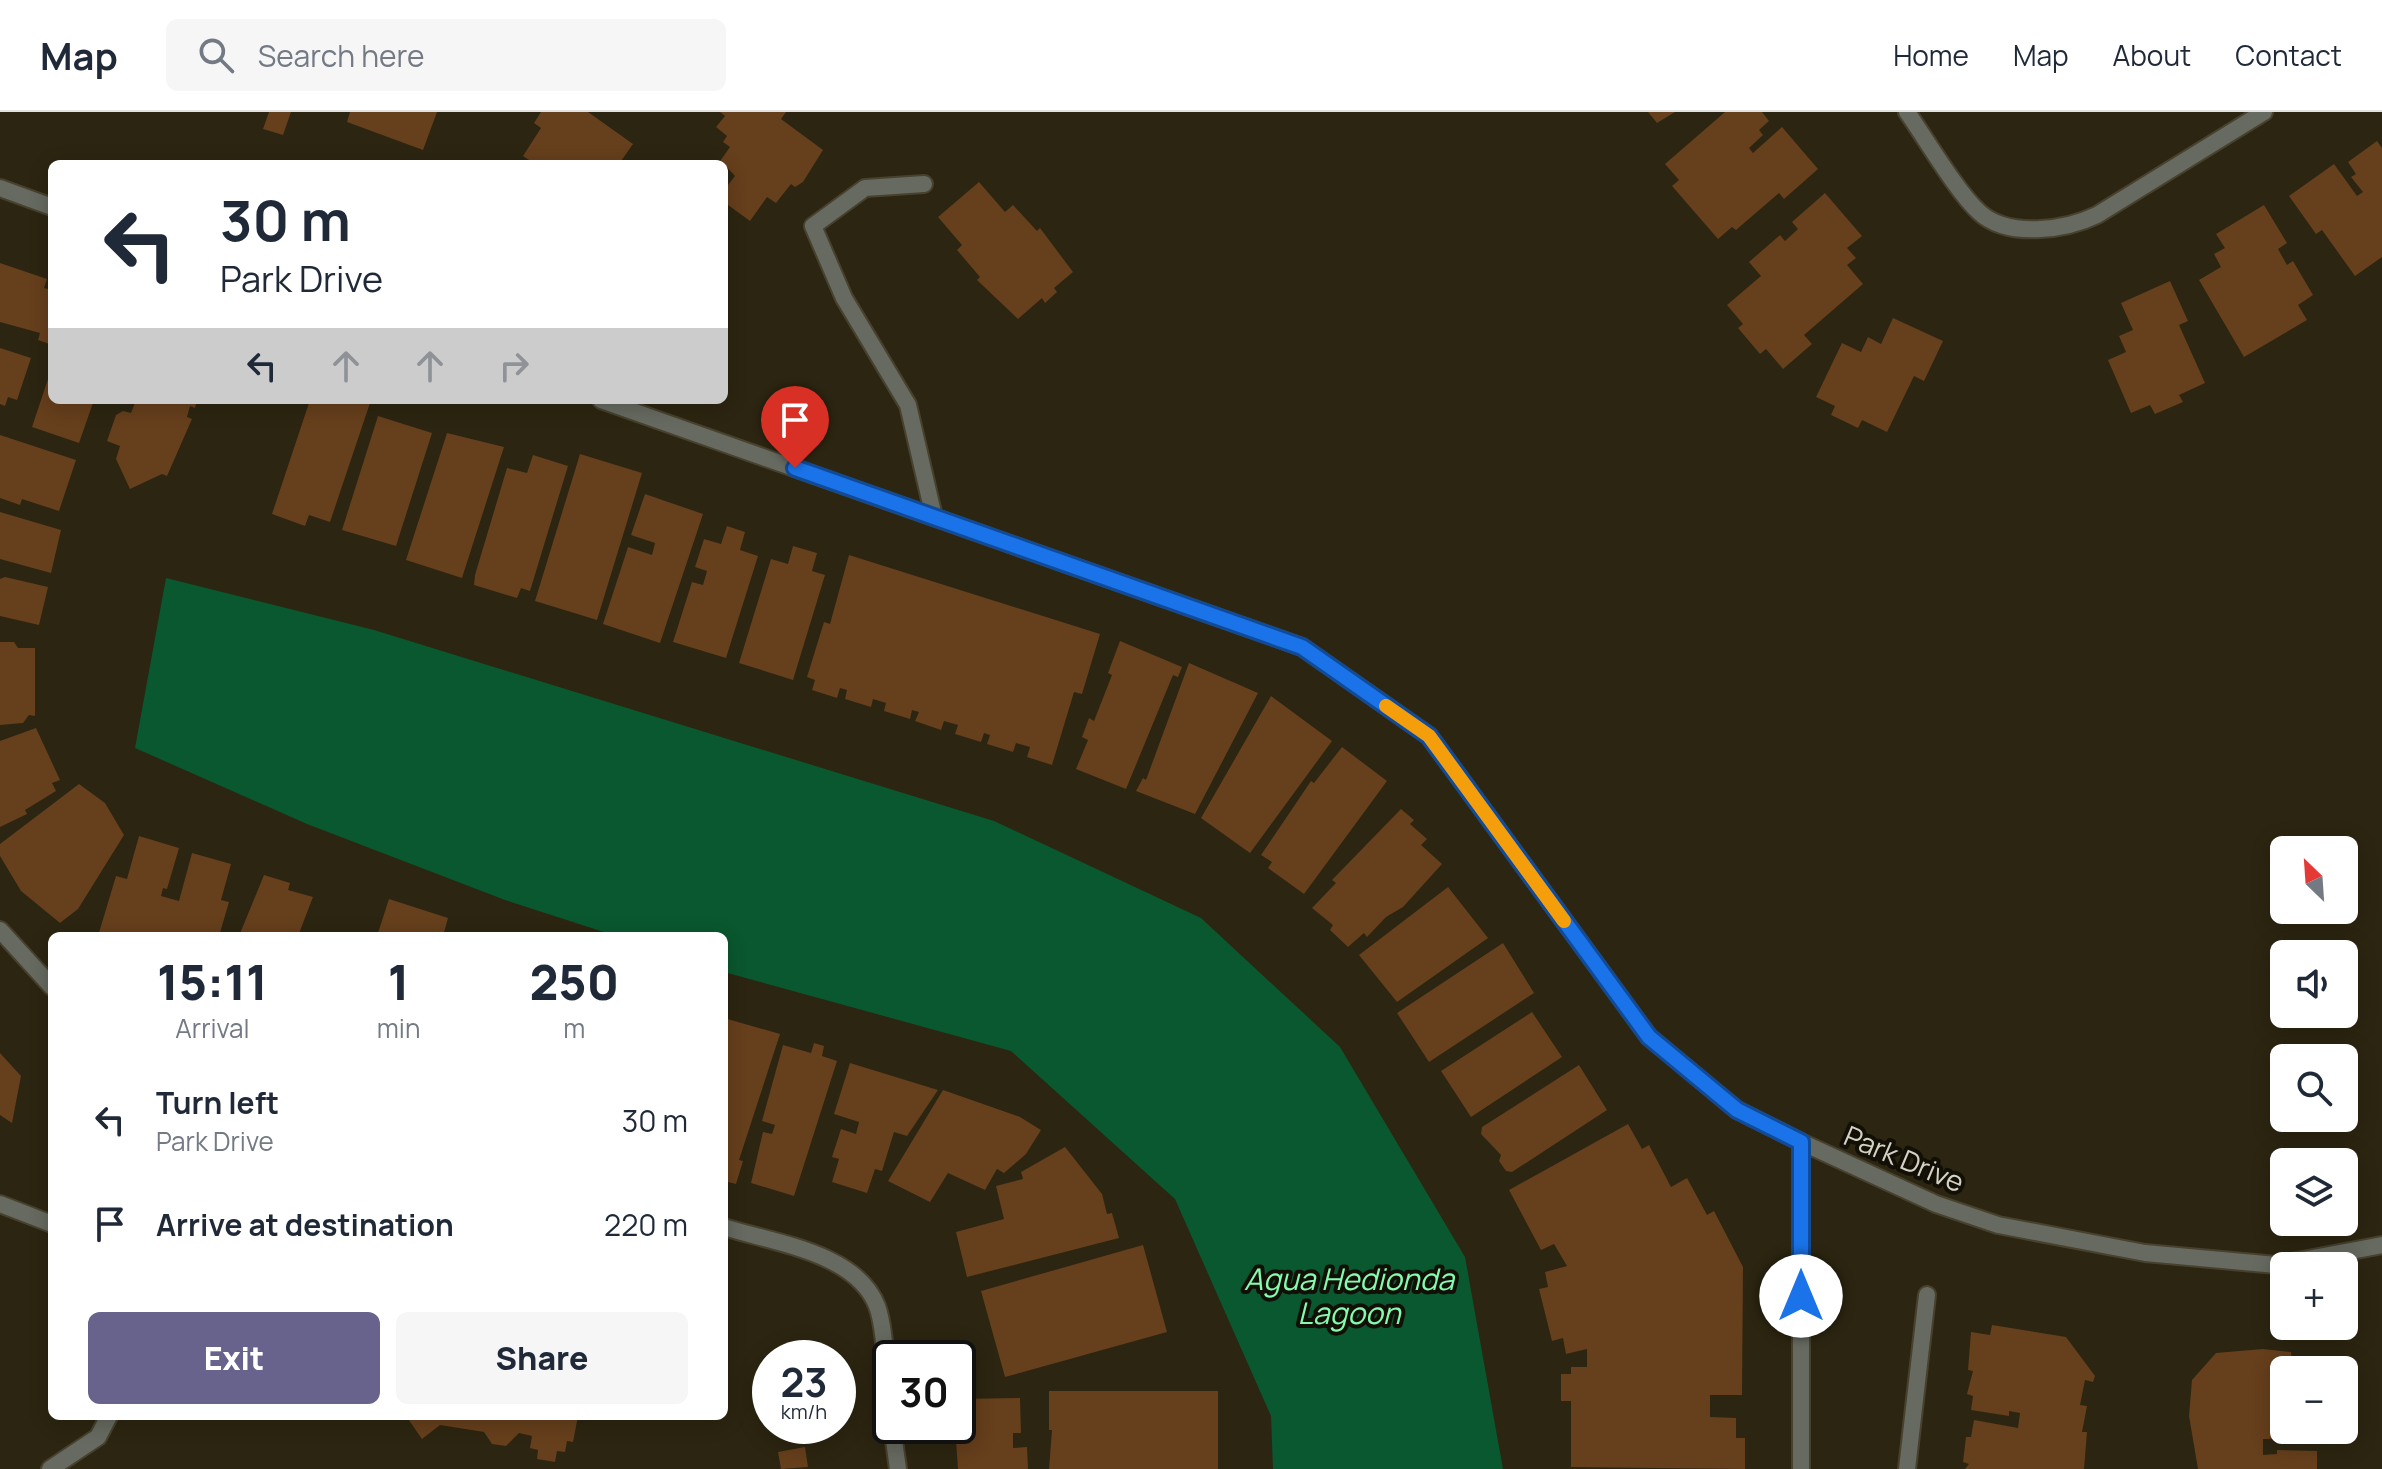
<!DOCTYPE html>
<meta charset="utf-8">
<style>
:root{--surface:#fff;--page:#f6f6f7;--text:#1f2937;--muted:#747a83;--line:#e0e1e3;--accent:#67638c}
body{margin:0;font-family:Manrope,sans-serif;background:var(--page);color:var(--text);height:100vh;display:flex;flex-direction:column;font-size:30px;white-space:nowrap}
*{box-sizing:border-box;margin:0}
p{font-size:26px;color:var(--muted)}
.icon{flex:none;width:44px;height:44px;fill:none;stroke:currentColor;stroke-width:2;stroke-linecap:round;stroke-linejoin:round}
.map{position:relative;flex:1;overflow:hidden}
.details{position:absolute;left:48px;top:820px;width:680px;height:488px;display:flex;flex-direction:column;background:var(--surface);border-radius:12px;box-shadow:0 4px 20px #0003}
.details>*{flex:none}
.top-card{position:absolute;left:48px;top:48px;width:680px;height:244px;border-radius:12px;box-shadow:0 4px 20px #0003;background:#fff;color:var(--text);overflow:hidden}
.needle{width:52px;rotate:335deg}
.buttons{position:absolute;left:2270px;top:724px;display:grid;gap:16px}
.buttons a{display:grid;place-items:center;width:88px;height:88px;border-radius:12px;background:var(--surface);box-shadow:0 4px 20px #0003;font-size:40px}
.speed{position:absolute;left:752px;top:1228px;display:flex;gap:16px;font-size:40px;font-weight:700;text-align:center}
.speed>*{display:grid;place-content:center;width:104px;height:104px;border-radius:50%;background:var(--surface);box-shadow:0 4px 20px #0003;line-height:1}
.speed small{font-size:20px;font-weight:400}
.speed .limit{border:4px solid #111;border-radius:12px;background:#fff;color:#111}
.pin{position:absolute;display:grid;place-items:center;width:68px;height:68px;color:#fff;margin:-82px -34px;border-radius:50% 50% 50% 0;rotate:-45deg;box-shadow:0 0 8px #0007}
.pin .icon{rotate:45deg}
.me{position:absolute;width:88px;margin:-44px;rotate:0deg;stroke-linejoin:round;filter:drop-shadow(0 0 6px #0008)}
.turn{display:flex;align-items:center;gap:28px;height:168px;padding:0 40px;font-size:36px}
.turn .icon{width:104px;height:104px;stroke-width:2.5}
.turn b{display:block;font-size:56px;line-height:68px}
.lanes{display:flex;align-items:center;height:76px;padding:0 40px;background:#0003;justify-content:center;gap:40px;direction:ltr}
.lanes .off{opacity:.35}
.eta{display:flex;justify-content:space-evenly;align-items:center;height:136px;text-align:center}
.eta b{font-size:48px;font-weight:800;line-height:56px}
.primary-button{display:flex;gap:16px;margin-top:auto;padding:16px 40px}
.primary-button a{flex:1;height:92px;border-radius:12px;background:var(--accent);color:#fff;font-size:32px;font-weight:800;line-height:92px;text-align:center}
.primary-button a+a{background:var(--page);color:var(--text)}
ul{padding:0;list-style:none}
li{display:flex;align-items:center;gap:24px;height:104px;padding:0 40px}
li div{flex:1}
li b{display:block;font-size:30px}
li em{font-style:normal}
header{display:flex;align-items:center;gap:48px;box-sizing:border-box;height:112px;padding:0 40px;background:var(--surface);border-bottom:2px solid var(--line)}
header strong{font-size:38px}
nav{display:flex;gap:44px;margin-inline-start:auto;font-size:28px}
.search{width:560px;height:72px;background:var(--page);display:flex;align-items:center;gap:20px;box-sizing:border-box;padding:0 28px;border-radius:12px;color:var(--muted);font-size:30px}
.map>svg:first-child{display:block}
.water{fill:#0a582f}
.building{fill:#663f1c}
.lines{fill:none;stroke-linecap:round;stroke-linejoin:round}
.service-casing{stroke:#47412e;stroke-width:20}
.minor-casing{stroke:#47412e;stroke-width:20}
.tertiary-casing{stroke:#47412e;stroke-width:20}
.service{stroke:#666a60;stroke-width:16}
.minor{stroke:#666a60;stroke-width:16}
.tertiary{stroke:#666a60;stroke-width:16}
.route-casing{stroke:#114b97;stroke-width:20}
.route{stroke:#1a73e8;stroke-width:14}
.slow{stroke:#f59e0b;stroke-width:14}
.labels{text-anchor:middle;stroke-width:8;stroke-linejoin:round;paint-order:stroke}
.street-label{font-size:28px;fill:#d5d1c5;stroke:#120f06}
.water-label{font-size:30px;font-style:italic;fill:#84fbae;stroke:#120f06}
</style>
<header>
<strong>Map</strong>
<div class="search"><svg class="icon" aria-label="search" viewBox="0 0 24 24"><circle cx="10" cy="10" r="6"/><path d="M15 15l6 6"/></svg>Search here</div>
<nav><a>Home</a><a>Map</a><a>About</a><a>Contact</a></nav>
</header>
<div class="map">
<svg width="2382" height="1357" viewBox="0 0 2382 1357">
<rect width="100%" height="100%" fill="#2c2511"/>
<path class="water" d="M166,466l208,52 620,191 207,97 139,129 125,210 38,212h-230l-2,-53 -96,-217 -164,-148 -287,-79v-36h-108l-111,-36 -198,-76 -172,-76z"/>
<path class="building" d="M269,0h22l-8,23 -20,-6z
M350,0h87l-14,38 -76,-28z
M541,0h47l45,32 -14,20h-84l-12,-8 18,-28 -7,-5z
M720,0h66l-5,7 42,31 -20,32 -8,5 -4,-3 -15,19 -9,-6 -17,24 -26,-19v-12l11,-14 -11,-12h-6l12,-17 -7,-5 4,-6 -11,-9 9,-11z
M1648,0h27l-18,11z
M1725,0h37l7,9 -10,9 4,5 -14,13 4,5 29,-26 36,42 -34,30 -5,-6 -43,37 -4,-3 -14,12 -46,-53 7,-6 -14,-16z
M2377,29l5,7v109l-27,19 -33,-46 -6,4 -27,-38 45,-32 23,32 6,-4 -12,-15 5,-3 -8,-12z
M979,70l26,30 8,-7 24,26 3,-3 33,44 -19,16 3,4 -12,11 -3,-5 -24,21 -41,-39 3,-3 -23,-27 5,-5 -24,-28z
M1825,81l37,43 -15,12 9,10 -9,7 16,19 -59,51 8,9 -29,25 -17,-20 -6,5 -22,-26 5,-4 -16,-19 34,-29 -12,-14 31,-27 5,6 13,-12 -6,-7z
M2264,93l23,38 -9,6 9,16 6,-4 20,34 -15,10 9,15 -63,37 -45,-77 22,-13 -7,-13 11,-6 -9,-14z
M0,151l47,16 -3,9 8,2v55l-14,-5 2,-7 -40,-11z
M2170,169l18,40 -9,4 26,58 -26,12 4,7 -28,12 -5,-9 -19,8 -23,-53 18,-8 -7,-16 14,-6 -12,-27z
M1893,206l50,23 -19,40 -10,-5 -27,56 -25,-12 -4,8 -27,-13 4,-9 -19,-9 26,-54 19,9 7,-15 13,7z
M0,236l31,10 -14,42 -9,-3 -3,9 -5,-2z
M51,258l1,30h42l-15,43 -47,-16z
M136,288h61l-2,8 -5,-2 -3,11 5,2 -25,57 -5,-2 -32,15 -14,-30 4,-13 -13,-5 9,-26 7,-4 8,2z
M310,288h61l-41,122 -21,-7 -4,11 -33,-12z
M378,304l54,17 -36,113 -54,-16z
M447,321l57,14 -42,131 -56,-18z
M0,323l76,25 -17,51 -37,-12 -2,6 -20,-7z
M580,342l62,19 -45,147 -62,-19z
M533,343l35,11 -38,125 -9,-3 -4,10 -43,-13 1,-10 32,-107 20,5z
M645,382l58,20 -43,129 -57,-19 25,-77 24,8 3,-12 -24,-8z
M0,400l61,18 -10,43 -51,-14z
M727,414l18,6 -5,18 18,6 -32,102 -53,-16 19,-60 11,3 4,-14 -12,-4 9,-28 17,5z
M793,434l24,7 -5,18 13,4 -32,105 -54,-17 32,-104 17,5z
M849,443l251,79 -18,60 -8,-2 -22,73 -25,-8 3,-10 -14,-4 -3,9 -26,-8 3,-9 -6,-2 -3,9 -26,-8 3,-9 -14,-4 -3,9 -26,-9 4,-9 -7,-2 -2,9 -26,-8 2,-8 -13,-4 -2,8 -26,-8 2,-9 -7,-2 -3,10 -25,-8 3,-10 -8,-3 17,-55 6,2z
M5,465l43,10 -9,38 -39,-9v-37z
M1120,529l62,26 -4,10 -5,-2 -47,114 -50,-20 12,-29 -6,-3 7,-19 5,3 18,-46 -4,-2z
M0,530h14l4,6h17v68l-6,-1 -6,8 -23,2z
M1189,551l69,30 -63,121 -59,-23 7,-13 3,2z
M1271,584l61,45 -82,112 -49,-35z
M36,616l24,52 -8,3 4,8 -31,19 2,4 -27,13v-86z
M1342,635l45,34 -83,113 -36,-26 4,-6 -11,-7 50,-74 3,2z
M79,672l26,19 19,32 -46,74 -18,14 -39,-32 -21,-35v-12z
M1401,697l13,11 -4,4 17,15 -6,6 21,19 -39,43 -17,10 -19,20 -3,-4 -16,14 -18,-17 3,-5 -21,-17 24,-25 -4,-3z
M139,724l40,12 -12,41 -4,-1 -2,8 18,5 13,-48 39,11 -10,36 8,2 -10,34h-121l18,-60 11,3z
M264,763l26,8 -2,7 25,7 -15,39h-59z
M1448,775l40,51 -91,64 -38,-47z
M389,787l59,19 -5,18h-66z
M1503,831l31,50 -105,69 -32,-49z
M1532,900l30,45 -91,60 -30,-46z
M724,906l56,16 -41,126 4,1 -7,23 -12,-3z
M814,931l10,3 -2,10 15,5 -43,135 -43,-13 12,-51 9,2 3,-9 -13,-4 21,-76 28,8z
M0,941l21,23 -9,47 -12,-8z
M850,951l88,27 -31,46 -13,-4 -12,39 -7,-2 -8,24 -35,-11 7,-23 -7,-2 9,-28 15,5 3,-12 -25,-8z
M1579,953l28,45 -95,62 -6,-1 -7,-10 2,-6 -20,-21 1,-7z
M943,978l77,27 21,13 -15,24 -22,19 -7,-4 -12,21 -37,-17 -18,29 -42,-21z
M1628,1012l14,25 7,-4 22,42 16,-9 20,37 7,-4 29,56 -1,128h-32v22l26,1v20h9v31l-174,-2v-66h-10v-27h10v-7h16v-18l-21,5 -3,-16 -11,3 -13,-52 9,-2 -3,-15 22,-6 -13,-22 -13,6 -32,-60z
M1065,1035l37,47 5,20 5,-1 7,25 -152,39 -11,-45 48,-13 -8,-33 27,-7 -2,-7z
M1143,1133l24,87 -162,45 -24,-86z
M1992,1213l74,12 29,39 -2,6 -8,-2 -5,25 7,1 -5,26h5l-3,37h-119l4,-5 -6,-2 3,-25h5l3,-17 44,8 2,-15 -11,-2v5l-38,-6 2,-14 -6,-2 6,-23 -5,-1 3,-38 19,3z
M2263,1237l28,3 1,10 18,-1 1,9h-27v60h28v8l-49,1v16l14,-1v-4l40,1v18h-119l-9,-53 3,-36 24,-27z
M1049,1279h169v78h-169l3,-39h-3z
M1020,1286l1,35h-8v15l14,-1 1,22h-70l-3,-43h3v-27z
M406,1304h172l-5,26 -6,-1 -2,11 -8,-1 -2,11 -18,-3 1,-9 -8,-2 2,-12 -13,-3 -13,13 -14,-2 -8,-12 -44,-7 -18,14z
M805,1335l3,20 -27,2 -3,-17z"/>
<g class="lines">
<defs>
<path id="service" d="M924,72l-59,4 -52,38 31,72 64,107 26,112"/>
<path id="minor" d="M1907,0c19,27 50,80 72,100 29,27 87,18 118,3l167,-103
M0,818l52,57
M1801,1030v327
M724,1115c49,16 132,25 153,79 9,24 9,76 13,104
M892,1314l6,43
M1907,1357l20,-174"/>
<path id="tertiary" d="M0,76l52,19
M601,288l701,247 127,89 220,301 88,73 64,32 135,62 62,21 147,28 131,12 106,-20
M0,1092l52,20
M50,1357l48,-32 11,-21"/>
</defs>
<use href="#service" class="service-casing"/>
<use href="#minor" class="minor-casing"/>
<use href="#tertiary" class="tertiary-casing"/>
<use href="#service" class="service"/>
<use href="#minor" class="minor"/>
<use href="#tertiary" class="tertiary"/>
</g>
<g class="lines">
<defs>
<path id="route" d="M795,356l507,179 127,89 220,301 88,73 64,32v154"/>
</defs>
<use href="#route" class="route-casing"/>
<use href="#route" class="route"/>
<path class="slow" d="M1386,594l43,30 135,185"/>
</g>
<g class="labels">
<g class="street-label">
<text transform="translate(1904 1047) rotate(23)" y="10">Park Drive</text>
</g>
<g class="water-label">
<text x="1349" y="1178">Agua Hedionda<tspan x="1349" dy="34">Lagoon</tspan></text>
</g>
</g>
</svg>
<div class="buttons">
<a><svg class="needle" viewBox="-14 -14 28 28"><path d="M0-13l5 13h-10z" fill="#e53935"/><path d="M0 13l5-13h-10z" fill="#747a83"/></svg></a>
<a><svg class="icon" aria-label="sound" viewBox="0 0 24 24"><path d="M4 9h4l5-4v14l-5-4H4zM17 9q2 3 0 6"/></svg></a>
<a><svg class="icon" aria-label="search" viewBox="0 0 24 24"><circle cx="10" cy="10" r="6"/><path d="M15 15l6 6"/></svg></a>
<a><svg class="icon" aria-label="layers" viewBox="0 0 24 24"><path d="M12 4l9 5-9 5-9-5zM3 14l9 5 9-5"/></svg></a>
<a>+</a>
<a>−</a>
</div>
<div class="speed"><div>23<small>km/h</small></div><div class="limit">30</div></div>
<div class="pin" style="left:795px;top:356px;background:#d93025"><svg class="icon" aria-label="arrive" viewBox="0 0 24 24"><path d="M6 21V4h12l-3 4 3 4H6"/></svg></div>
<svg class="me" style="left:1801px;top:1184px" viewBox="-20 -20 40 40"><circle r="19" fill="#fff"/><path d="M0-13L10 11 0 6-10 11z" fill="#1a73e8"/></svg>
<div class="top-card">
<div class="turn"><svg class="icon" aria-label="left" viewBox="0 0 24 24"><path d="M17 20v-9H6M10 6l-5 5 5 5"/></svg><div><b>30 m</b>Park Drive</div></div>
<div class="lanes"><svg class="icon" aria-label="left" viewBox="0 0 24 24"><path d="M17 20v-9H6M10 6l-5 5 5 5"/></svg><svg class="icon off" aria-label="ahead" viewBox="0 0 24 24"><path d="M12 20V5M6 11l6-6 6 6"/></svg><svg class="icon off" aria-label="ahead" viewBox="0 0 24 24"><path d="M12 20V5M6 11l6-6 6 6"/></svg><svg class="icon off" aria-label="right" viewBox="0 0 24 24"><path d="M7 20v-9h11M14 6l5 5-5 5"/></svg></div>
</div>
<section class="details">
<div class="eta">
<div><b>15:11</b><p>Arrival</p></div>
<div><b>1</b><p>min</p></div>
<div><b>250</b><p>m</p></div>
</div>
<ul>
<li><svg class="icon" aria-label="left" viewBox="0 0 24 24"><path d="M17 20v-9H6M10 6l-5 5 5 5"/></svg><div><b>Turn left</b><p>Park Drive</p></div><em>30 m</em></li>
<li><svg class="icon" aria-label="arrive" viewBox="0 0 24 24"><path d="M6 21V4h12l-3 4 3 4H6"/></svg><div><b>Arrive at destination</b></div><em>220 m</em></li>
</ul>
<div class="primary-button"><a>Exit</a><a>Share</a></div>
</section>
</div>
